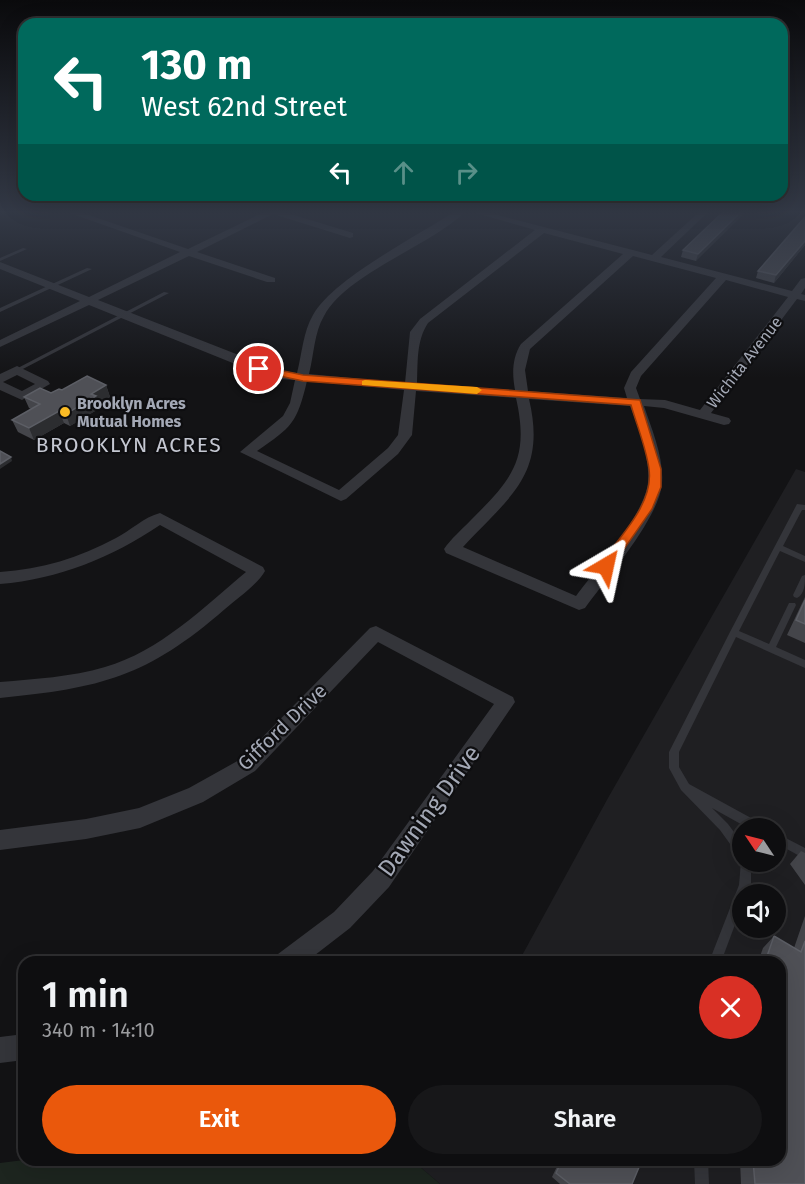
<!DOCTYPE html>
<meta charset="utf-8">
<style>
:root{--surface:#0e0e10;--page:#171719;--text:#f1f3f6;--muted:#9b9c9f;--line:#2e2e30;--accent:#ea580c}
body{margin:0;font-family:"Fira Sans",sans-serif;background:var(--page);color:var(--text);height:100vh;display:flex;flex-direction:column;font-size:22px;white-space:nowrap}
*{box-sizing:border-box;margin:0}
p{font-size:20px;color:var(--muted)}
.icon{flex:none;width:33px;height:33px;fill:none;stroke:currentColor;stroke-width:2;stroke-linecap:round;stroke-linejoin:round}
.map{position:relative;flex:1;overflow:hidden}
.drawer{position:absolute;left:18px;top:956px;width:768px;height:210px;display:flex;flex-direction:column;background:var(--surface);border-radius:18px;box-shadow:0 6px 24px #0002,0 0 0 2px var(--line)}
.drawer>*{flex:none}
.top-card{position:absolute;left:18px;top:18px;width:770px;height:183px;border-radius:18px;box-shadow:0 6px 24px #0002,0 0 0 2px var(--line);background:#00695c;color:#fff;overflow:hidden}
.needle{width:39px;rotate:305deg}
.buttons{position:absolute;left:732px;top:818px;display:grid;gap:12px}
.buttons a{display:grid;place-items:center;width:54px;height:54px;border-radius:50%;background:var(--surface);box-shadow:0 6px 24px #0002,0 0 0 2px var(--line);font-size:30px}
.pin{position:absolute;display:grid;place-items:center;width:51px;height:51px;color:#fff;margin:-26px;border:3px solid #fff;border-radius:50%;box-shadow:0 2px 6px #0007}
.me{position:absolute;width:66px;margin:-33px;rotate:36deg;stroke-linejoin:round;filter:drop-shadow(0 0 4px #0008)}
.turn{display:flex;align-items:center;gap:21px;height:126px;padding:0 24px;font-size:27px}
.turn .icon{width:78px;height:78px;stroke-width:2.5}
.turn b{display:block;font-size:42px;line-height:51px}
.lanes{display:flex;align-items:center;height:57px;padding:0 24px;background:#0003;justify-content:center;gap:30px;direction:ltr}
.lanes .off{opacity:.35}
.round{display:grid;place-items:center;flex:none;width:63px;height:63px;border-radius:32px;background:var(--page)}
.summary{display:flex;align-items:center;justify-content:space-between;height:102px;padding:0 24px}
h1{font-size:36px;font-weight:600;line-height:45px}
.action{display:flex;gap:12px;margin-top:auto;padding:12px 24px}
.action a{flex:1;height:69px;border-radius:36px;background:var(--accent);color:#fff;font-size:24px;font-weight:600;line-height:69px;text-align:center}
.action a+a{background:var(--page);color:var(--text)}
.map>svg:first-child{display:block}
.built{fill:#1f1f22;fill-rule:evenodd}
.green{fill:#1d251f}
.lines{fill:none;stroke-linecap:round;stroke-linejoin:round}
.lane{fill:#34353a;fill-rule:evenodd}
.street{fill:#34353a;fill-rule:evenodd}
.wall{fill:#44454a}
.shaded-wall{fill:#2c2d30}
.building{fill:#4f5056;stroke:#5c5e65;stroke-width:1.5}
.route{fill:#ea580c;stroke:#983908;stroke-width:1.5}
.slow{fill:#f59e0b}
.poi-dot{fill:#fbbc25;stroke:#0e0e10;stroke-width:2}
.labels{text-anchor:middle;stroke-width:4.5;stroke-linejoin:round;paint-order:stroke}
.far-street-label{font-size:16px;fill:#a4a9b6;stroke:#0e0e10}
.far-poi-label{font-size:16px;font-weight:bold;fill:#a4a9b6;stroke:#0e0e10;text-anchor:start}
.street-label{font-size:20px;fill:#a4a9b6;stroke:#0e0e10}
.neighbourhood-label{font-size:21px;letter-spacing:1.5px;fill:#c5c8d2;stroke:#0e0e10}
.near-street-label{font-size:24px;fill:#a4a9b6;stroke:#0e0e10}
</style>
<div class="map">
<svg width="805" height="1184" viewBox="0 0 805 1184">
<rect width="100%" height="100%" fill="#131315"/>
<path class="built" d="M796,469l9,3v712h-365l-28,-24h368v-198l-261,-1 89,-163zM742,828h34v33h-34zM742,894h34v33h-34z"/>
<path class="green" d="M24,1160h388l28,24h-440v-21z"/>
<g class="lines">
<path class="lane" d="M23,248l4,1 -27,12v-3z
M87,268l5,1 -92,43v-4z
M164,292l5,1 -150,78h-4l-1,-1z
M797,504l8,1v5h-3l-19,36 22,10v6l-25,-11 -41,80 30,13 20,-41h6l1,2 -20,42 29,13v8l-69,-31 -57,115v15l10,17 73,40 1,4h-15l-36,-20 16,16 14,19v13l-4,-1 -18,-25 -39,-40 -12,-22v-16l61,-120z
M805,575c0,8 0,19 -8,23l-3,-1 -1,-2 9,-19z
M776,833l29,15v11l-29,-16z
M742,857v4h9v24l-4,9h-5v12l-21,56h-12l30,-77 2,-24z
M694,1160h14l1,24h-14z"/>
<path class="street" d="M67,212h13l108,37 76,-37h20l69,21v4l-3,1 -77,-24 -76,38 78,26v4h-8l-78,-26 -91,44 182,71 17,2c5,-19 6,-41 16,-58 20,-36 104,-79 141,-103h11c-35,34 -119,62 -141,104 -10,17 -10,39 -15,58l96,9 5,-51 10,-13 115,-89 -63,-18h14l166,43 47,-43h9l-47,45 131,34 9,-12 4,-1v10l-4,6 4,1v6l-8,-2 -86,114 18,5 2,3 -2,3 -5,1 -60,-17 -20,-2c8,24 20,52 18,77 -2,34 -56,96 -77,125l-6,2 -133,-57 -2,-4c7,-10 17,-19 26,-28 42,-42 60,-61 46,-123l-100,-7 -4,44 -14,19 -52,45 -5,2 -101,-49 43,-36 7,-13 5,-23 -16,-1 -24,-7 -166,-67 -89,42v-7l80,-39 -80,-32v-7l89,35 91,-45zM544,233l79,21 -102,90c-9,14 -9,30 -6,46l-98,-6c1,-21 -1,-43 11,-61zM633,256l83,22 -85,94 -7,16 3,10 -99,-7 -3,-21 5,-21zM726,280l62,17 -88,113 -35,-10 -25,-1 -4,-11 5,-12zM307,381l97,9 -6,45 -10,13 -49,42 -82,-39c35,-24 40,-28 50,-70zM529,399l101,7c9,23 20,51 18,76 -3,33 -52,87 -72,114l-113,-49c47,-51 84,-72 66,-148z
M17,366l31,15 2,3 -28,16 -22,-10v-16zM17,375l18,9 -13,7 -19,-9z
M160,513l103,54 2,4c-8,14 -27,27 -40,38 -78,68 -124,79 -225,89v-16c35,-3 71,-5 105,-15 55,-16 98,-59 141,-95l-86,-47c-49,33 -101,54 -160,59v-12c42,-3 79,-14 116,-34 14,-7 28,-21 44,-25z
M376,626l137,71 2,5 -126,185 -39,41 -44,34h-32l4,-8 56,-42 39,-41 121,-167 -116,-62 -123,129 -52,31 -63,26 -54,11 -86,11v-20l86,-11 53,-11 50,-20 52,-29 129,-131z
M24,1034v26l-24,3v-26z"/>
</g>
<path class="wall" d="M723,212l-27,49 -15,-4 2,-7z
M805,217v28l-31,38 -18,-5 2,-7z
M106,385l4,12 -12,6 2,5 -30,18 -6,-3 -30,17 -16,-8 -6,-12 19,-11 -2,-1 -5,-11 27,-4 11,-3z
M805,597v46l-18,-8z
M801,851l4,2v32l-15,-21z
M805,916v268h-64l-1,-24h40v-198h-22l5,-14 11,-12 20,12z
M560,1160h82l-10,24h-72l-8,-7z"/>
<path class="shaded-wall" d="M741,212h5l-50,49 2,-7z
M805,241v4l-31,38 2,-8z
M106,385l4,12 -12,6 2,5 -30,18 -4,-12 25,-20z
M59,411l5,12 -30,17 -5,-12z
M11,457l1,4 -12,8v-5z"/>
<path class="building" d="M723,212h18l-43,42 -15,-4z
M805,217v24l-29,34 -18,-4z
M87,376l19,9 -15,9 5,2 -30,18 -7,-3 -30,17 -17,-8 28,-16 -16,-7 16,-9 11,5 8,-4 3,1z
M0,451l11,6 -11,7z
M805,600v24l-9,-4z
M774,936l27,16 4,-11v243h-50l-2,-24h27v-198h-15z
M562,1160h80l-10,24h-62l-14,-11z"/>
<linearGradient id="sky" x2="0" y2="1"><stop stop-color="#0a0a0c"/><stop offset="0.56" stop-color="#333946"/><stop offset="1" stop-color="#333946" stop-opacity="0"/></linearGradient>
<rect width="805" height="378" fill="url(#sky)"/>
<path class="route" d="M259,366l44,9 337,25 21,69v18l-9,22 -42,60h-9l-2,-3 2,-3c19,-27 53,-59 48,-94 -3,-22 -12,-43 -18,-64l-328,-24 -47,-10 -2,-2z"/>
<path class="slow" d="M365,380l112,7 5,3 -5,4 -115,-9v-4z"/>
<circle class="poi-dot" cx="65" cy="412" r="6"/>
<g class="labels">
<g class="far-street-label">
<text transform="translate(744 362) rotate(-52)" y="6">Wichita Avenue</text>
</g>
<g class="far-poi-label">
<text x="77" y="409">Brooklyn Acres<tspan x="77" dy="18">Mutual Homes</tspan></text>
</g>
<g class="street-label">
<text transform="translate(282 727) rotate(-44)" y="7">Gifford Drive</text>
</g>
<g class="neighbourhood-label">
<text x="129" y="452">BROOKLYN ACRES</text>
</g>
<g class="near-street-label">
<text transform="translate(429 811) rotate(-54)" y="8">Dawning Drive</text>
</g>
</g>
</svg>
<div class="buttons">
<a><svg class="needle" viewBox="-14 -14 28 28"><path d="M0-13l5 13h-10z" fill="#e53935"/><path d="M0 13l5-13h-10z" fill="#9b9c9f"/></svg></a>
<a><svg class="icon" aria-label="sound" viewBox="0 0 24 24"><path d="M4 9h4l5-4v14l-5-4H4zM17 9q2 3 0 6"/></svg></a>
</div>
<div class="pin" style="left:259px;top:369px;background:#d93025"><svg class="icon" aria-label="arrive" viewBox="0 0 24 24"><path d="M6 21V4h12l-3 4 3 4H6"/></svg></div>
<svg class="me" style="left:606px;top:566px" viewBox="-20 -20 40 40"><path d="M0-17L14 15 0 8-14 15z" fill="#ea580c" stroke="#fff" stroke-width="4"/></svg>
<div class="top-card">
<div class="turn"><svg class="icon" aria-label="left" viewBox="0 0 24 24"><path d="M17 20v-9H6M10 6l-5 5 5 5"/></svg><div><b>130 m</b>West 62nd Street</div></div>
<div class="lanes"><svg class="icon" aria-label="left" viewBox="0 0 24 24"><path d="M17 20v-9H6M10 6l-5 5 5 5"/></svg><svg class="icon off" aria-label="ahead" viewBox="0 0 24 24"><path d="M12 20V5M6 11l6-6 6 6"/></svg><svg class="icon off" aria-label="right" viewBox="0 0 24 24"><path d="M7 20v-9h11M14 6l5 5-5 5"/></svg></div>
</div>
<section class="drawer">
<div class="summary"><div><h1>1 min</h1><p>340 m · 14:10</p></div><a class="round" style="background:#d93025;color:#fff"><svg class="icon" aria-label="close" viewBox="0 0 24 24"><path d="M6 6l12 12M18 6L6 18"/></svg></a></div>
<div class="action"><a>Exit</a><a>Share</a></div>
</section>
</div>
